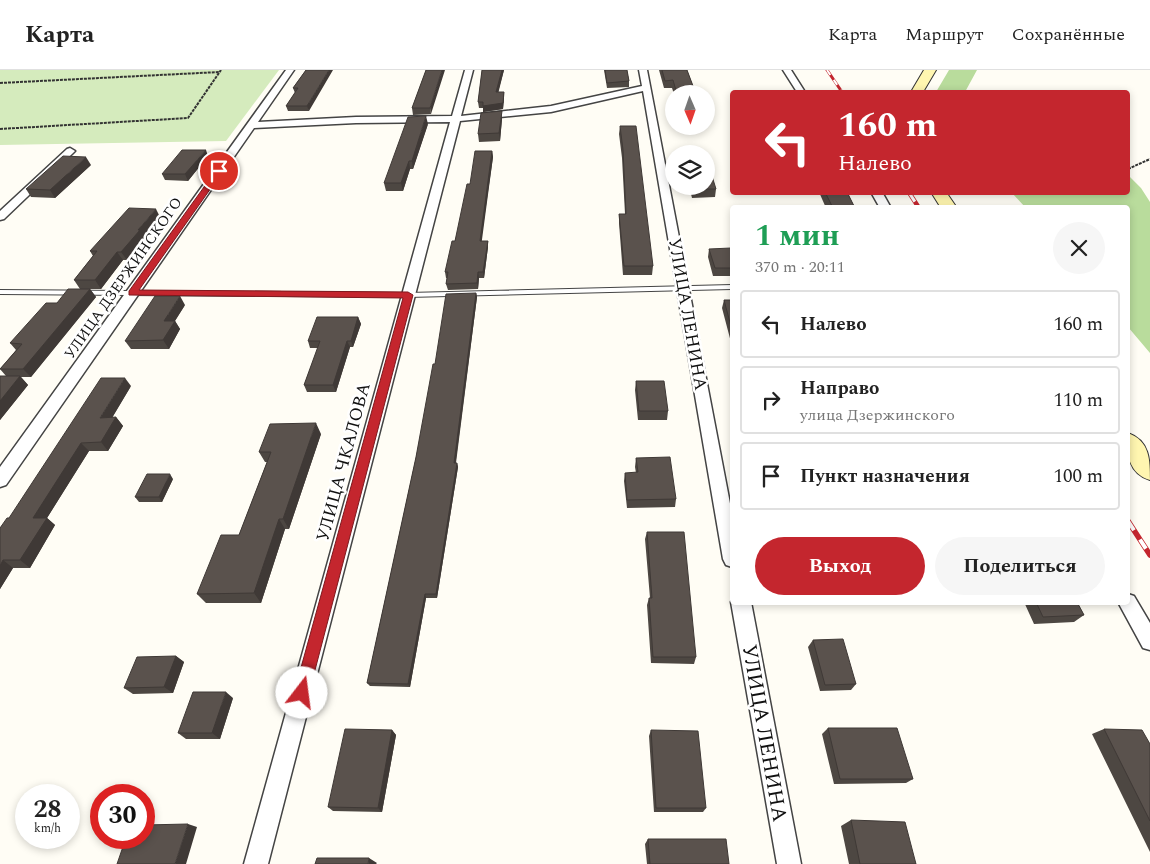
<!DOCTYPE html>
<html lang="ru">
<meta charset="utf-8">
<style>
:root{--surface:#fff;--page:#f6f6f6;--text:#222;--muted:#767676;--line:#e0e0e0;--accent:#c4262e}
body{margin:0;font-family:Spectral,serif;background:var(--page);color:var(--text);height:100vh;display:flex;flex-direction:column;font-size:19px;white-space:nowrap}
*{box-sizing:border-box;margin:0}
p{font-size:16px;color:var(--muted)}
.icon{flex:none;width:28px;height:28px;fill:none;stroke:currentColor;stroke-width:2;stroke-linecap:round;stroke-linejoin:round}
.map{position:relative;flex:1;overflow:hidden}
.panel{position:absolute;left:730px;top:135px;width:400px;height:400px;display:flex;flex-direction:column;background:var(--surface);border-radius:5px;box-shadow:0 2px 8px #0003}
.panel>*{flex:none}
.top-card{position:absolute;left:730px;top:20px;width:400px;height:105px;border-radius:5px;box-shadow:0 2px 8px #0003;background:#c4262e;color:#fff;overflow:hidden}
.needle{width:32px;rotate:178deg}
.fabs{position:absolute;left:665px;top:15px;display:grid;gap:10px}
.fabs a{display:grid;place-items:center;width:50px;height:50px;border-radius:50%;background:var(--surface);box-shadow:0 2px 8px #0003;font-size:25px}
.speed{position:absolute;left:15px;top:714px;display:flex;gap:10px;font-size:25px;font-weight:700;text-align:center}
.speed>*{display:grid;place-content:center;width:65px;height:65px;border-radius:50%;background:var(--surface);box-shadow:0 2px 8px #0003;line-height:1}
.speed small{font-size:12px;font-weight:400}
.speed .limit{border:8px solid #d22;background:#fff;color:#111}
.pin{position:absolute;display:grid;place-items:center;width:42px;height:42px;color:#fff;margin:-21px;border:2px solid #fff;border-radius:50%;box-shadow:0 1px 5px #0007}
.me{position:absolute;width:55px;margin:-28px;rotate:15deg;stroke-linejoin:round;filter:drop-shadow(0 0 4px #0008)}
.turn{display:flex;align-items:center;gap:18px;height:105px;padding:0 25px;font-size:22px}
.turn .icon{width:65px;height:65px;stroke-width:2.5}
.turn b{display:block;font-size:35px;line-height:42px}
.round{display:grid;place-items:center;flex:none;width:52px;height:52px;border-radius:26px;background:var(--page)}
.head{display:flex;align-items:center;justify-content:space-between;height:85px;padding:0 25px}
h1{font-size:30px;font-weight:700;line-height:38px;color:#1e9e55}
.button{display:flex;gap:10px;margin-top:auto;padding:10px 25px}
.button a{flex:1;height:58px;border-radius:30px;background:var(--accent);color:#fff;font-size:20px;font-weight:700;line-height:58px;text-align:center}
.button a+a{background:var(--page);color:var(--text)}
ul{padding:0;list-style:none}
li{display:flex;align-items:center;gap:15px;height:68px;margin:0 10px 8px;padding:0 15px;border:2px solid var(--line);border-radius:5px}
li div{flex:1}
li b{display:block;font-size:19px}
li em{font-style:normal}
header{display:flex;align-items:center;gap:30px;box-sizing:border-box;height:70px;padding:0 25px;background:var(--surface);border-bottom:1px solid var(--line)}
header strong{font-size:24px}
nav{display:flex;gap:28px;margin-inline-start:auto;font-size:18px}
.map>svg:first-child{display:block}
.green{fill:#d5ebbd}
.forest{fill:#b9dc9c}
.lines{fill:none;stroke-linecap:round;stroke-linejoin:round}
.service-casing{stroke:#444;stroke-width:2}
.minor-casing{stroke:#444;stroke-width:3}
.secondary-casing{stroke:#333;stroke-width:2}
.path{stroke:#333;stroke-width:2;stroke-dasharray:3 1;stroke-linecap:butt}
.service{fill:#fff;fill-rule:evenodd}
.minor{fill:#fff;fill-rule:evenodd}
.secondary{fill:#fff6b0;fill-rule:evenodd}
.rail-far2-casing{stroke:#c4262e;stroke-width:3}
.rail-far1-casing{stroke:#c4262e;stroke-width:4.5}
.rail-casing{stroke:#c4262e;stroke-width:5.5}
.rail-far2{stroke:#fff;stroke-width:2;stroke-dasharray:6;stroke-linecap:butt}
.rail-far1{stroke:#fff;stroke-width:3;stroke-dasharray:9;stroke-linecap:butt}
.rail{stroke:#fff;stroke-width:4;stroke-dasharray:11;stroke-linecap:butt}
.wall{fill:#4d4742}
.shaded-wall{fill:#3f3936}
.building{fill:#5a524d;stroke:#3f3936}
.route{fill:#c4262e;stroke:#7f191e}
.labels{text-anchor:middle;stroke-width:5;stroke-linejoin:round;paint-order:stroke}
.far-street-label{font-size:15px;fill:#111;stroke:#fff}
.street-label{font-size:18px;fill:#111;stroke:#fff}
.near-street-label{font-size:21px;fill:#111;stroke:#fff}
</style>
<header>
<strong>Карта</strong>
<nav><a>Карта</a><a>Маршрут</a><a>Сохранённые</a></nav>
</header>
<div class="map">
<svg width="1150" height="794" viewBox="0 0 1150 794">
<rect width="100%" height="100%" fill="#fffdf5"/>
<path class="green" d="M0,0h279l-53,71 -226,4z"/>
<path class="forest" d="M949,0h28l-12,22h-29z
M1128,105l13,13 9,14v151l-22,-26v-119l-103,-1 -13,-14 116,-1z"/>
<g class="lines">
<defs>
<path id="service" d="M732,215v4l-324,8 -408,-3v-4l408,3z"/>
<path id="minor" d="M286,0h8l-36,52 98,-5 96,-1 13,-46h8l-12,46 90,-10 91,-20 -3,-16h8l85,444v53l-6,-2 -3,-6 -80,-468 -92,21 -91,9 -192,743h-24l206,-742 -94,1 -102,5 -248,357 -6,2v-20z
M783,0h8l14,22h-8z
M70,78l5,3 -2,2 -69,66 -4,1v-9l67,-62z
M871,122h11l9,16h-11z
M1128,524l6,2 16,27v27l-7,-2 -25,-46h10z
M732,530v2h19l50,262h-24l-46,-262z"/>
<path id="secondary" d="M924,0h12l-13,22h-12z
M931,122h15l11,16h-16z
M1128,363c22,8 22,27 22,47 -21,-6 -25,-28 -22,-47z"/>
</defs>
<use href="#service" class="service-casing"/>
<use href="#minor" class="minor-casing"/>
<use href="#secondary" class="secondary-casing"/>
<path class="path" d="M0,13l220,-11
M0,59l188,-11 33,-48
M1128,99l22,-10"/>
<use href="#service" class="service"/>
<use href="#minor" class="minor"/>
<use href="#secondary" class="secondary"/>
<defs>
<path id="rail-far2" d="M827,0l15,22
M909,122l2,3"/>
<path id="rail-far1" d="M910,124l9,14"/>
<path id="rail" d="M1128,451l22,34"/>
</defs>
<use href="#rail-far2" class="rail-far2-casing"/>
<use href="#rail-far1" class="rail-far1-casing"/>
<use href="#rail" class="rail-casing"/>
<use href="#rail-far2" class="rail-far2"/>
<use href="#rail-far1" class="rail-far1"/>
<use href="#rail" class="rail"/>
</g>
<path class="wall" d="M306,0l3,41h-21l-2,-5 9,-13 -2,-5z
M426,0l5,44 -18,1 -1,-7z
M482,0h22l-6,22h6v6l-1,11 -20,3v-4h-4l-1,-6z
M604,0h23l2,11v6l-22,1z
M659,0h28l9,24h-22l-2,-6h-8z
M502,49l-2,22 -21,1 -1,-8z
M428,54l-15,45h-3l-7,22h-17l-2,-8z
M620,56l33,140 -1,9h-29l-4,-52v-9h6l-3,-56 -3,-24z
M492,81l1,6 -12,84h7v6l-4,31h-5l-1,11 -30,1 -2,-6 1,-6h-1l-1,-6 10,-31 15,-57z
M208,86l-20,25 -23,-1 -3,-6z
M91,95l-36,33 -24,-1 -5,-8z
M689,116h17l10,3 -1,8 -23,1z
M819,122h28l8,16h-29z
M160,147l-16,20 1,1 -18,22h-4l-22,29h-11l6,8 -65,80h-10l7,8 -28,35v-44h6l-6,-7 16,-19 -6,-7 47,-40 23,-14 -6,-9 19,-24 -3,-5z
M709,179l23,3v24h-19l-5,-19z
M476,223l1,4 -21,166h1l1,4 -21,131h-11l-16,89 -40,-1 -3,-3 49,-226 19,-93z
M724,230h8v46l-10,-38z
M185,235l-10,16 5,8 -11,20h-38l-6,-8z
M358,247l3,7 -8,23h-3l-14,45h-29l-3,-7 14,-37h-8l-2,-7z
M636,311l32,30 -1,9h-29l-3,-30z
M131,316l-19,32 4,-1 7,9 -15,25h-19l-42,67 8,7 -25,43h-17l-13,21v-61z
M321,364l-32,95h-4l-24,74h-55l-9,-9 42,-59 28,-73h-2l-6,-10z
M636,388l40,41 -1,8 -48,1 -3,-27 1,-8h11l-1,-6z
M173,409l-11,23h-23l-4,-5z
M647,462l49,125 -2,7 -43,-1 -4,-58 2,-7h1l-5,-59z
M1024,532h53l7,13 -10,7 -40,2z
M813,570l43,44 -5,6 -31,1 -12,-44z
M176,586l8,6 -11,31 -40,1 -9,-6z
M233,628l-13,41h-34l-8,-6z
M828,658l85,51 -7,4 -72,1 -12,-50z
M1104,659l46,15v108l-58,-118z
M392,660l4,5 -14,77 -49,-1 -5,-4z
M651,660l55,78 -3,4h-49l-5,-76z
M851,750l65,44h-67l-8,-38z
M648,769l81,25h-82l-2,-20z"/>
<path class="shaded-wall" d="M329,0h4l-24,41 -2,-5z
M442,0h3l-14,44 -1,-6z
M502,0h2l-7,28 -1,-6z
M504,22v6l-1,11 -20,3v-6z
M502,41v8l-2,22 -1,-8z
M426,46l2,8 -15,45 -1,-8z
M206,80l2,6 -20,25 -3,-7z
M492,81l1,6 -12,90 -1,-6z
M86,87l5,8 -36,33 -5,-8z
M409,91l1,8 -7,22 -2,-8z
M156,139l4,8 -16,20 1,1 -18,22 -6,-8 17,-22z
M488,171v6l-4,31 -1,-6z
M117,182l6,8 -22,29 -6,-9z
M478,202l1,6 -1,11 -1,-6z
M90,219l6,8 -65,80 -8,-8z
M476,223l1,4 -22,170 -1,-4z
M180,226l5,9 -16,25 -5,-9z
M358,247l3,7 -8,23 -2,-6z
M175,251l5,8 -11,20 -6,-9z
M347,271l3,6 -14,45 -3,-7z
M20,306l8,9 -28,35v-19z
M125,308l6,8 -24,40 -7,-8z
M116,347l7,9 -15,25 -7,-9z
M316,353l5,11 -32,95 -6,-10z
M81,373l8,8 -42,67 8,7 -25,43 -10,-8 13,-42z
M457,393l1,4 -21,131 -1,-4z
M170,404l3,5 -11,23 -3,-5z
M279,449l6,10 -24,74 -7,-10z
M3,490l10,8 -13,21v-23z
M425,524l1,4 -16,89 -2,-3z
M176,586l8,6 -11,31 -9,-6z
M226,622l7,6 -13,41 -8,-6z
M392,660l4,5 -14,77 -4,-4z
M188,754l9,3 -11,37h-11z
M369,788l8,5 -1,1h-8z"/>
<path class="building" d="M306,0h23l-22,36h-21l12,-18h-5z
M426,0h16l-12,38h-18z
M482,0h20l-6,22h8l-1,11 -20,3v-4h-5z
M605,0h22l2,11 -22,2z
M662,0h25l9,24h-19l-4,-14 -8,1z
M502,41l-3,22 -21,1 3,-21z
M426,46l-14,45h-3l-8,22h-17l24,-66z
M620,56h16l17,140h-29l-5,-52h7l-3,-64z
M182,80h24l-21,24h-23z
M475,81h17l-12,90h8l-5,31h-5l-1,11 -31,1 2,-12h-3l7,-31h3l12,-57h3z
M63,86l23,1 -36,33 -24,-1z
M706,103h5l5,16h-22l-1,-3h13z
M825,122h22l8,16h-22z
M129,138l27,1 -18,21h2l-19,22h-4l-22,28h-21l23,-29h-7z
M731,178l1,4v16h-17l-6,-19z
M68,219h22l-67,80h-23l22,-25 -12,-1 36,-40h11z
M476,223l-22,170h3l-21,131h-11l-17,90 -41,-1 49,-226 17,-93h2l11,-70z
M155,226h25l-16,25h11l-12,19 -38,1z
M724,230h8v30z
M317,247h41l-7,24h-4l-14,44h-29l16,-44h-12z
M0,306h20l-20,25z
M101,308h24l-25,40 16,-1 -15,25 -20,1 -48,75h14l-27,42h-17l-3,6v-38l7,-10h2z
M636,311h28l4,30h-29z
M316,353l-33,96h-4l-25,74 -57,1 24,-59h18l32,-83h-12l11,-28z
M670,387l6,42 -49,1 -2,-27 13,-1 -2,-14z
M147,404h23l-11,23h-24z
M647,462h37l12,125h-43l-4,-59h3z
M1036,532h41l7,13 -41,2z
M843,569l13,45 -31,1 -12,-45z
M176,586l-12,31 -40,1 13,-31z
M193,622h33l-14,41h-34z
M828,658h69l16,51h-73z
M345,659l47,1 -14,78 -50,-1z
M1104,659l38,1 8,14v77z
M651,660l47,1 8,77h-50z
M851,750l54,2 11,42h-56z
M188,754l-13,40h-58l9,-26h18v-13z
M648,769h78l3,25h-79z
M317,788h52l-1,6h-53z"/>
<path class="route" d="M217,99l6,2 -84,119 269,2 5,3 -104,398 -2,6 -5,2 -6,-2 -2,-6 109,-395 -274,-3v-4z"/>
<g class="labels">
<g class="far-street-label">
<text transform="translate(123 208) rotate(-55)" y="5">УЛИЦА ДЗЕРЖИНСКОГО</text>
</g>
<g class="street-label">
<text transform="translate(688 244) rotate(80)" y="6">УЛИЦА ЛЕНИНА</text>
<text transform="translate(343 392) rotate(-75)" y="6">УЛИЦА ЧКАЛОВА</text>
</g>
<g class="near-street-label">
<text transform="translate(765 663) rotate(80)" y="7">УЛИЦА ЛЕНИНА</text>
</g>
</g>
</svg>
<div class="fabs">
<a><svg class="needle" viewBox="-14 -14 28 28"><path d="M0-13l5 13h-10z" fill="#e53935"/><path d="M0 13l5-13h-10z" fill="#767676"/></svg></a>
<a><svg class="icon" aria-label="layers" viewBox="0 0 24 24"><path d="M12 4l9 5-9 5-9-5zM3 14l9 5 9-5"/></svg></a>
</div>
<div class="speed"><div>28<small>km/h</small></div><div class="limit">30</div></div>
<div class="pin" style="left:219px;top:101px;background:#d93025"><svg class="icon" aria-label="arrive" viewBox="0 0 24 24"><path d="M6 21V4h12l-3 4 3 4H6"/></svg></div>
<svg class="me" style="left:302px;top:623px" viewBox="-20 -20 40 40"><circle r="19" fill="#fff"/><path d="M0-13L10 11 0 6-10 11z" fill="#c4262e"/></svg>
<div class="top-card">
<div class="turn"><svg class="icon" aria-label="left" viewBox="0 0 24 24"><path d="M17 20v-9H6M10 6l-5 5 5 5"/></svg><div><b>160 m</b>Налево</div></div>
</div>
<section class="panel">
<div class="head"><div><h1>1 мин</h1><p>370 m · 20:11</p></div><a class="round"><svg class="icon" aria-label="close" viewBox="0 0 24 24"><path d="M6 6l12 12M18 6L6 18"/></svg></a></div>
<ul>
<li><svg class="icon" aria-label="left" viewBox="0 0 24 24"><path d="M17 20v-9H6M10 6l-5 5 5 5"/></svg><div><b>Налево</b></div><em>160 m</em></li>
<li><svg class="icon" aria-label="right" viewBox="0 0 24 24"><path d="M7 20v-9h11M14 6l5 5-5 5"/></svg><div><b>Направо</b><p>улица Дзержинского</p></div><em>110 m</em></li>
<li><svg class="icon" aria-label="arrive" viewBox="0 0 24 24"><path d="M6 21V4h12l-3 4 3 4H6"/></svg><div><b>Пункт назначения</b></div><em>100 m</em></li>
</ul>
<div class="button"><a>Выход</a><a>Поделиться</a></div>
</section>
</div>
